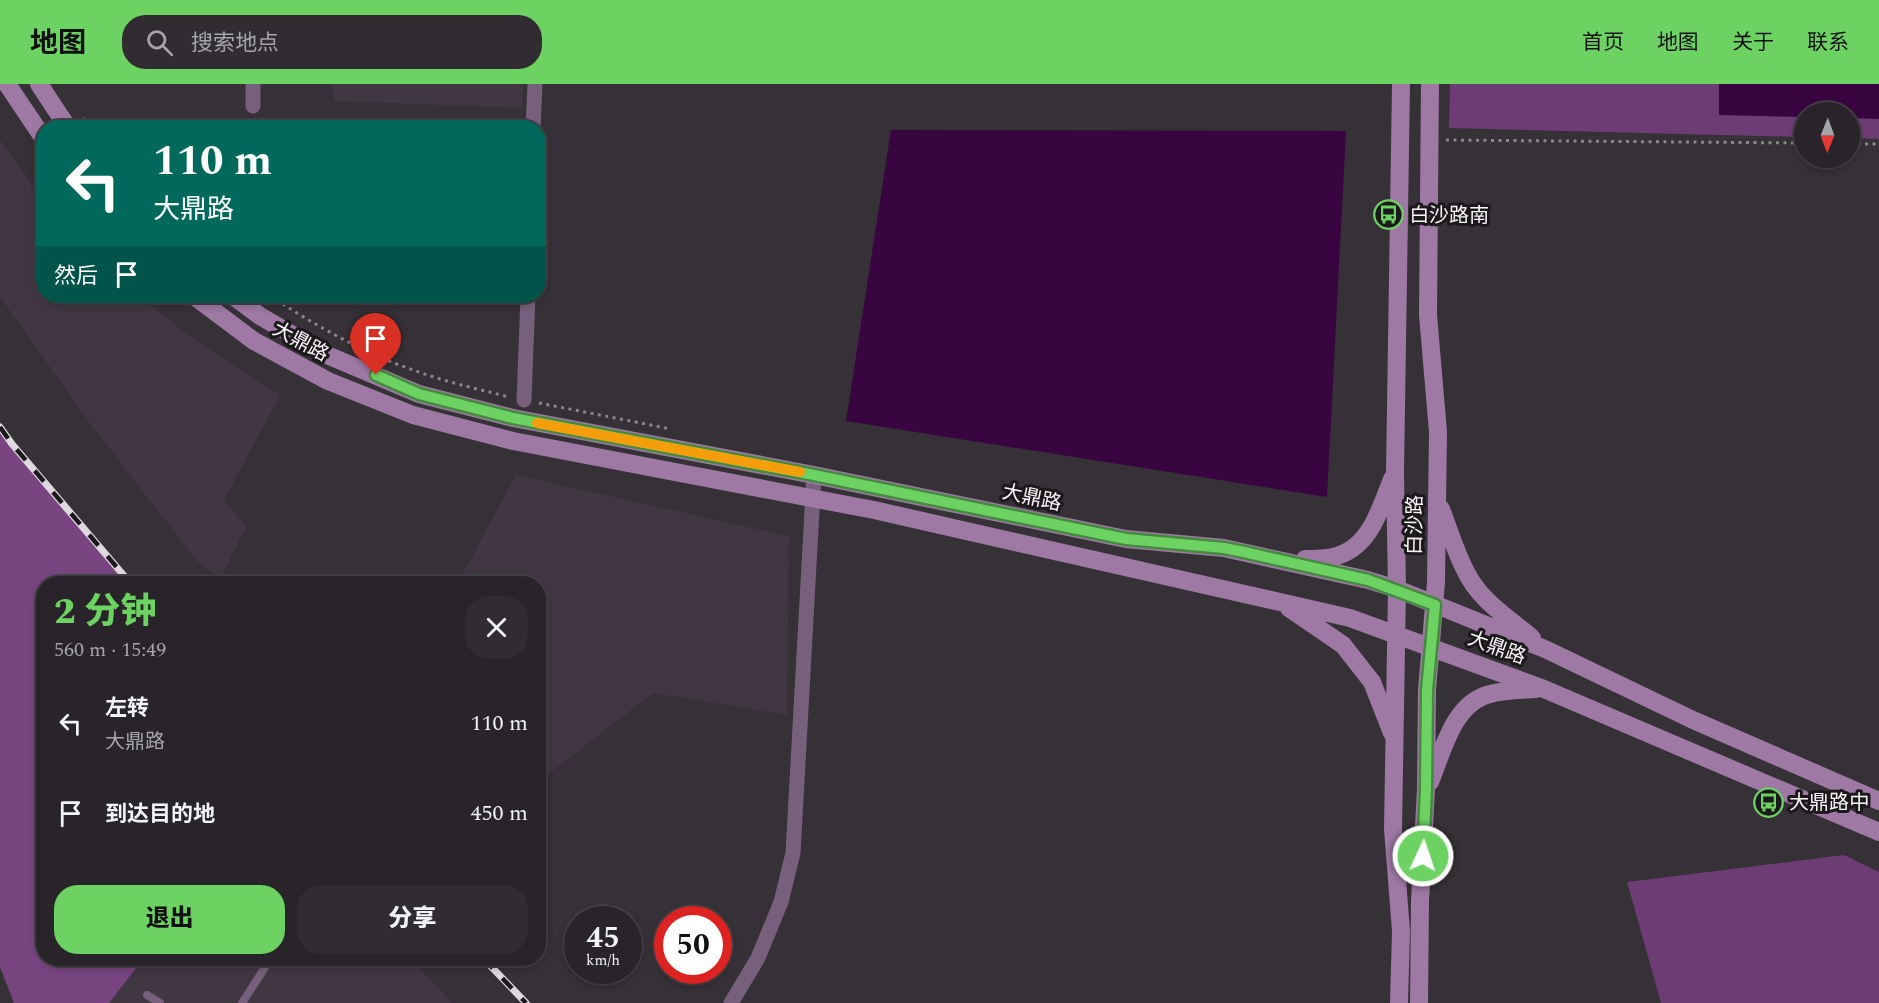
<!DOCTYPE html>
<html lang="zh">
<meta charset="utf-8">
<style>
:root{--surface:#282429;--page:#302c31;--text:#f1f3f6;--muted:#a5a4a8;--line:#444146;--accent:#6cd362}
body{margin:0;font-family:Spectral,"Noto Sans SC",serif;background:var(--page);color:var(--text);height:100vh;display:flex;flex-direction:column;font-size:22px;white-space:nowrap}
*{box-sizing:border-box;margin:0}
p{font-size:20px;color:var(--muted)}
.icon{flex:none;width:33px;height:33px;fill:none;stroke:currentColor;stroke-width:2;stroke-linecap:round;stroke-linejoin:round}
.map{position:relative;flex:1;overflow:hidden}
.details{position:absolute;left:36px;top:492px;width:510px;height:390px;display:flex;flex-direction:column;background:var(--surface);border-radius:24px;box-shadow:0 3px 9px #0003,0 0 0 2px var(--line)}
.details>*{flex:none}
.banner{position:absolute;left:36px;top:36px;width:510px;height:183px;border-radius:24px;box-shadow:0 3px 9px #0003,0 0 0 2px var(--line);background:#00695c;color:#fff;overflow:hidden}
.needle{width:39px;rotate:181deg}
.buttons{position:absolute;left:1794px;top:18px;display:grid;gap:12px}
.buttons a{display:grid;place-items:center;width:66px;height:66px;border-radius:50%;background:var(--surface);box-shadow:0 3px 9px #0003,0 0 0 2px var(--line);font-size:30px}
.speed{position:absolute;left:564px;top:822px;display:flex;gap:12px;font-size:30px;font-weight:700;text-align:center}
.speed>*{display:grid;place-content:center;width:78px;height:78px;border-radius:50%;background:var(--surface);box-shadow:0 3px 9px #0003,0 0 0 2px var(--line);line-height:1}
.speed small{font-size:15px;font-weight:400}
.speed .limit{border:9px solid #d22;background:#fff;color:#111}
.pin{position:absolute;display:grid;place-items:center;width:51px;height:51px;color:#fff;margin:-62px -26px;border-radius:50% 50% 50% 0;rotate:-45deg;box-shadow:0 0 6px #0007}
.pin .icon{rotate:45deg}
.me{position:absolute;width:66px;margin:-33px;rotate:3deg;stroke-linejoin:round;filter:drop-shadow(0 0 4px #0008)}
.turn{display:flex;align-items:center;gap:21px;height:126px;padding:0 18px;font-size:27px}
.turn .icon{width:78px;height:78px;stroke-width:2.5}
.turn b{display:block;font-size:42px;line-height:51px}
.then{display:flex;align-items:center;height:57px;padding:0 18px;background:#0003;gap:12px;font-size:22px}
.round{display:grid;place-items:center;flex:none;width:63px;height:63px;border-radius:24px;background:var(--page)}
.headline{display:flex;align-items:center;justify-content:space-between;height:102px;padding:0 18px}
h1{font-size:36px;font-weight:800;line-height:45px;color:var(--accent)}
.cta{display:flex;gap:12px;margin-top:auto;padding:12px 18px}
.cta a{flex:1;height:69px;border-radius:24px;background:var(--accent);color:#111;font-size:24px;font-weight:800;line-height:69px;text-align:center}
.cta a+a{background:var(--page);color:var(--text)}
ul{padding:0;list-style:none}
li{display:flex;align-items:center;gap:18px;height:90px;padding:0 18px}
li div{flex:1}
li b{display:block;font-size:22px}
li em{font-style:normal}
header{display:flex;align-items:center;gap:36px;box-sizing:border-box;height:84px;padding:0 30px;background:var(--accent);color:#111}
header strong{font-size:28px}
nav{display:flex;gap:33px;margin-inline-start:auto;font-size:21px}
.search{width:420px;height:54px;background:var(--page);display:flex;align-items:center;gap:15px;box-sizing:border-box;padding:0 21px;border-radius:24px;color:var(--muted);font-size:22px}
.map>svg:first-child{display:block}
.built{fill:#413743}
.green{fill:#6d3c75}
.forest{fill:#784581}
.water{fill:#380540}
.lines{fill:none;stroke-linecap:round;stroke-linejoin:round}
.path{stroke:#8b868c;stroke-width:3;stroke-dasharray:3 4.5;stroke-linecap:butt}
.lane{stroke:#77607b;stroke-width:8}
.street{stroke:#77607b;stroke-width:15}
.secondary{stroke:#9d79a3;stroke-width:18}
.rail-casing{stroke:#ddd9de;stroke-width:7}
.rail{stroke:#1c191c;stroke-width:4.5;stroke-dasharray:14;stroke-linecap:butt}
.route-casing{stroke:#468940;stroke-width:15}
.route{stroke:#6cd362;stroke-width:10}
.slow{stroke:#f59e0b;stroke-width:10}
.labels{text-anchor:middle;stroke-width:6;stroke-linejoin:round;paint-order:stroke}
.poi-label{font-size:20px;fill:#f7f3f8;stroke:#1c191c;text-anchor:start}
.street-label{font-size:20px;fill:#f7f3f8;stroke:#1c191c}
</style>
<header>
<strong>地图</strong>
<div class="search"><svg class="icon" aria-label="search" viewBox="0 0 24 24"><circle cx="10" cy="10" r="6"/><path d="M15 15l6 6"/></svg>搜索地点</div>
<nav><a>首页</a><a>地图</a><a>关于</a><a>联系</a></nav>
</header>
<div class="map">
<svg width="1879" height="919" viewBox="0 0 1879 919">
<rect width="100%" height="100%" fill="#363037"/>
<path class="built" d="M331,0h192l-1,24 -187,-7z
M0,56l43,60 1,96h94l61,47 81,52 -56,105 22,27 -26,52 -23,-18 -108,-139 -89,-125z
M516,391l273,61 -2,179 -134,-22 -114,88 -1,-197 -80,-1z
M133,874l277,1 42,44h-359z"/>
<path class="green" d="M1450,0h429v55l-29,-1v-26h-46v25l-355,-9z
M1844,771l35,17v131h-218l-34,-121z"/>
<path class="forest" d="M0,343l12,17 119,139 -87,1v374l99,1 -34,44h-95l-14,-36z"/>
<path class="water" d="M1719,0h160v35l-29,-1v-6h-46v5l-85,-2z
M891,46l455,1 -19,366 -481,-76z"/>
<g class="lines">
<path class="path" d="M83,34l9,10
M1446,56l358,3
M1850,60h29
M270,212c45,29 95,58 146,75 30,11 62,18 93,26
M539,319l132,26"/>
<path class="lane" d="M147,911l13,8
M242,919l29,-45"/>
<path class="street" d="M253,22v-22
M533,44l2,-44
M524,316l4,-104
M731,919l27,-45 23,-56 12,-49 21,-378"/>
<path class="secondary" d="M7,0l37,55
M39,0l29,44
M194,212l60,45 74,40 85,34 100,26 361,69 476,108 194,71 335,143
M233,212l27,20 67,39 92,39 94,24 301,57 312,64 98,9 144,32 29,9 148,60 148,71 186,81
M1441,425c9,23 16,49 29,70 14,24 41,41 62,59
M1305,475c9,0 19,0 28,-2 37,-8 47,-48 59,-78
M1289,524l54,37 29,37 20,51
M1430,698c13,-31 23,-79 60,-88 15,-4 31,-4 46,-5
M1399,919l2,-72 -8,-102 4,-240 -2,-117 6,-388
M1419,919l1,-102 6,-112 1,-99 9,-108 2,-150 -10,-117 2,-231"/>
<defs>
<path id="rail" d="M0,343l12,17 119,140
M483,874l43,45"/>
</defs>
<use href="#rail" class="rail-casing"/>
<use href="#rail" class="rail"/>
</g>
<g class="lines">
<defs>
<path id="route" d="M376,291l43,19 94,24 301,57 312,64 98,9 20,4 124,28 67,25 -8,85 -1,99 -3,67"/>
</defs>
<use href="#route" class="route-casing"/>
<use href="#route" class="route"/>
<path class="slow" d="M537,339l263,49"/>
</g>
<defs>
<symbol id="bus-ring" viewBox="-11 -11 22 22"><circle r="9.5" fill="#1c191c" stroke="#6cd362" stroke-width="1.5"/><path d="M-5-6H5V4H4V6H2V4H-2V6H-4V4H-5ZM-3.5-4V0h7V-4ZM-3.5 1.2v1.5H-2V1.2ZM2 1.2v1.5H3.5V1.2Z" fill="#6cd362"/></symbol>
</defs>
<g fill-rule="evenodd">
<use href="#bus-ring" x="1372" y="114" width="33" height="33"/>
<use href="#bus-ring" x="1752" y="702" width="33" height="33"/>
</g>
<g class="labels">
<g class="poi-label">
<text x="1409" y="138">白沙路南</text>
<text x="1789" y="725">大鼎路中</text>
</g>
<g class="street-label">
<text transform="translate(301 257) rotate(28)" y="7">大鼎路</text>
<text transform="translate(1032 413) rotate(12)" y="7">大鼎路</text>
<text transform="translate(1414 441) rotate(-89)" y="7">白沙路</text>
<text transform="translate(1497 563) rotate(20)" y="7">大鼎路</text>
</g>
</g>
</svg>
<div class="buttons">
<a><svg class="needle" viewBox="-14 -14 28 28"><path d="M0-13l5 13h-10z" fill="#e53935"/><path d="M0 13l5-13h-10z" fill="#a5a4a8"/></svg></a>
</div>
<div class="speed"><div>45<small>km/h</small></div><div class="limit">50</div></div>
<div class="pin" style="left:376px;top:291px;background:#d93025"><svg class="icon" aria-label="arrive" viewBox="0 0 24 24"><path d="M6 21V4h12l-3 4 3 4H6"/></svg></div>
<svg class="me" style="left:1423px;top:772px" viewBox="-20 -20 40 40"><circle r="17" fill="#6cd362" stroke="#fff" stroke-width="3"/><path d="M0-11L8 9 0 5-8 9z" fill="#fff"/></svg>
<div class="banner">
<div class="turn"><svg class="icon" aria-label="left" viewBox="0 0 24 24"><path d="M17 20v-9H6M10 6l-5 5 5 5"/></svg><div><b>110 m</b>大鼎路</div></div>
<div class="then">然后<svg class="icon" aria-label="arrive" viewBox="0 0 24 24"><path d="M6 21V4h12l-3 4 3 4H6"/></svg></div>
</div>
<section class="details">
<div class="headline"><div><h1>2 分钟</h1><p>560 m · 15:49</p></div><a class="round"><svg class="icon" aria-label="close" viewBox="0 0 24 24"><path d="M6 6l12 12M18 6L6 18"/></svg></a></div>
<ul>
<li><svg class="icon" aria-label="left" viewBox="0 0 24 24"><path d="M17 20v-9H6M10 6l-5 5 5 5"/></svg><div><b>左转</b><p>大鼎路</p></div><em>110 m</em></li>
<li><svg class="icon" aria-label="arrive" viewBox="0 0 24 24"><path d="M6 21V4h12l-3 4 3 4H6"/></svg><div><b>到达目的地</b></div><em>450 m</em></li>
</ul>
<div class="cta"><a>退出</a><a>分享</a></div>
</section>
</div>
